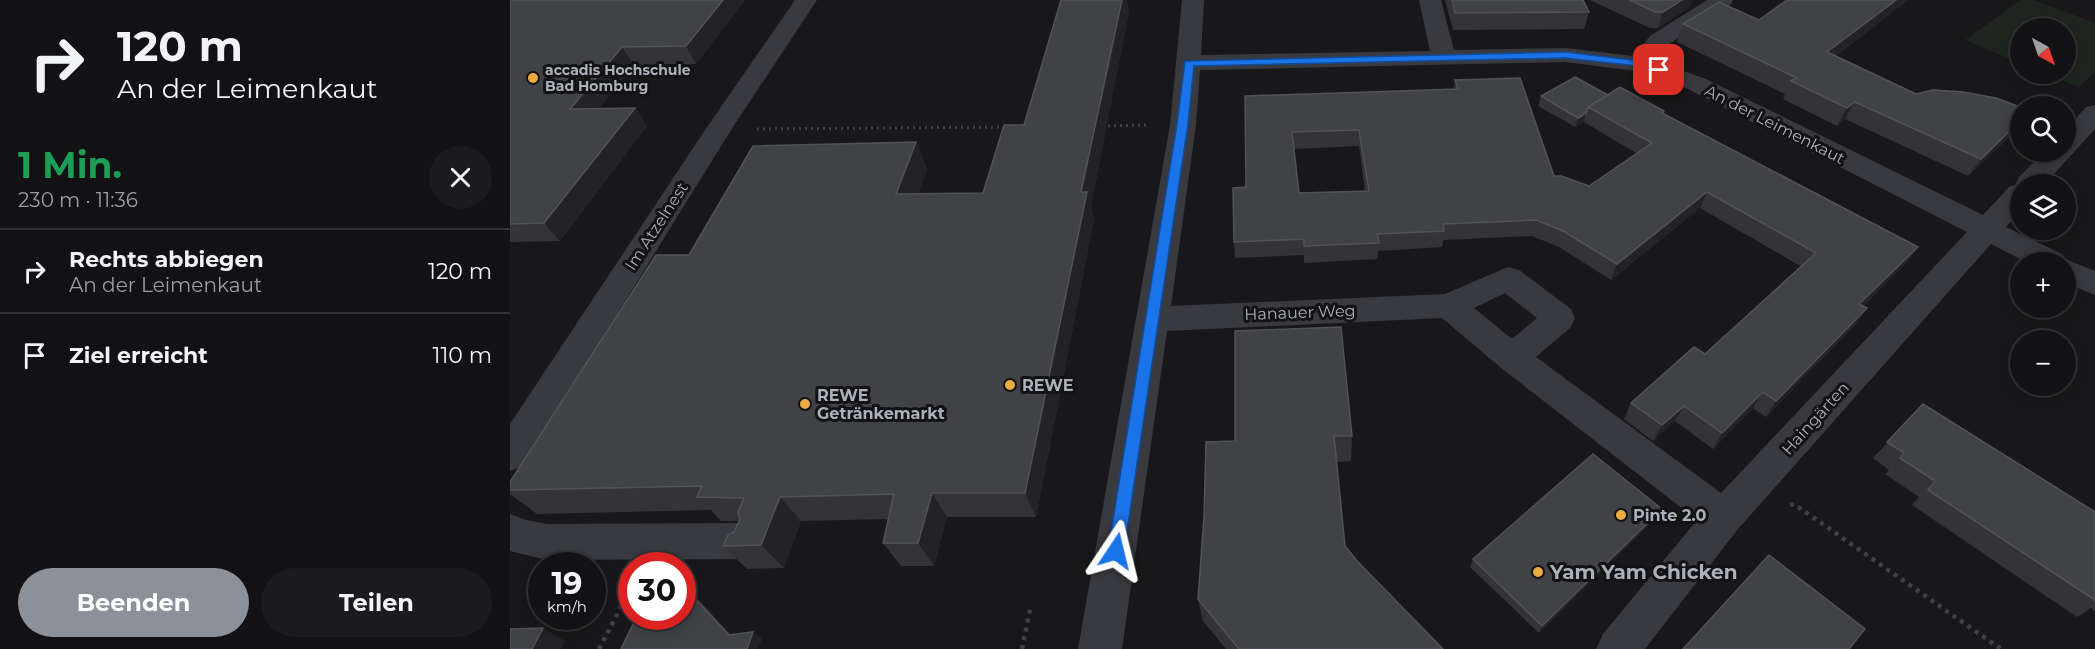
<!DOCTYPE html>
<html lang="de">
<meta charset="utf-8">
<style>
:root{--surface:#121214;--page:#1b1b1d;--text:#f1f3f6;--muted:#9c9ea0;--line:#313234;--accent:#8c9099}
body{margin:0;font-family:Montserrat,sans-serif;background:var(--page);color:var(--text);height:100vh;display:flex;flex-direction:column;font-size:22px;white-space:nowrap}
*{box-sizing:border-box;margin:0}
p{font-size:20px;color:var(--muted)}
.icon{flex:none;width:33px;height:33px;fill:none;stroke:currentColor;stroke-width:2;stroke-linecap:round;stroke-linejoin:round}
.map{position:relative;flex:1;overflow:hidden}
.details{display:flex;flex-direction:column;background:var(--surface);width:510px}
.details>*{flex:none}
.hud{background:#121214;color:var(--text);overflow:hidden}
.needle{width:39px;rotate:140deg}
.controls{position:absolute;left:1500px;top:18px;display:grid;gap:12px}
.controls a{display:grid;place-items:center;width:66px;height:66px;border-radius:50%;background:var(--surface);box-shadow:0 3px 15px #0003,0 0 0 2px var(--line);font-size:30px}
.speed{position:absolute;left:18px;top:552px;display:flex;gap:12px;font-size:30px;font-weight:700;text-align:center}
.speed>*{display:grid;place-content:center;width:78px;height:78px;border-radius:50%;background:var(--surface);box-shadow:0 3px 15px #0003,0 0 0 2px var(--line);line-height:1}
.speed small{font-size:15px;font-weight:400}
.speed .limit{border:9px solid #d22;background:#fff;color:#111}
.pin{position:absolute;display:grid;place-items:center;width:51px;height:51px;color:#fff;margin:-26px;border-radius:12px;box-shadow:0 3px 9px #0006}
.me{position:absolute;width:66px;margin:-33px;rotate:10deg;stroke-linejoin:round;filter:drop-shadow(0 0 4px #0008)}
.turn{display:flex;align-items:center;gap:21px;height:126px;padding:0 18px;font-size:27px}
.turn .icon{width:78px;height:78px;stroke-width:2.5}
.turn b{display:block;font-size:42px;line-height:51px}
.round{display:grid;place-items:center;flex:none;width:63px;height:63px;border-radius:32px;background:var(--page)}
.summary{display:flex;align-items:center;justify-content:space-between;height:102px;padding:0 18px}
h1{font-size:36px;font-weight:700;line-height:45px;color:#1e9e55}
.button{display:flex;gap:12px;margin-top:auto;padding:12px 18px}
.button a{flex:1;height:69px;border-radius:36px;background:var(--accent);color:#fff;font-size:24px;font-weight:700;line-height:69px;text-align:center}
.button a+a{background:var(--page);color:var(--text)}
ul{padding:0;list-style:none}
li{display:flex;align-items:center;gap:18px;height:84px;padding:0 18px;border-top:2px solid var(--line)}
li div{flex:1}
li b{display:block;font-size:22px}
li em{font-style:normal}
main{display:flex;flex:1;min-height:0}
.map>svg:first-child{display:block}
.green{fill:#1e251f}
.lines{fill:none;stroke-linecap:round;stroke-linejoin:round}
.path-far1{stroke:#3f4146;stroke-width:3;stroke-dasharray:2 4;stroke-linecap:butt}
.path{stroke:#3f4146;stroke-width:4.5;stroke-dasharray:4 5;stroke-linecap:butt}
.minor{fill:#393a3f;fill-rule:evenodd}
.wall{fill:#343438;fill-rule:evenodd}
.shaded-wall{fill:#232326}
.building{fill:#414246;stroke:#515358;stroke-width:1.5;fill-rule:evenodd}
.route{fill:#1a73e8;stroke:#114b97;stroke-width:1.5}
.poi-dot{fill:#eaac40;stroke:#131315;stroke-width:2}
.labels{text-anchor:middle;stroke-width:6;stroke-linejoin:round;paint-order:stroke}
.far-poi-label{font-size:14px;font-weight:bold;fill:#abb0b9;stroke:#131315;text-anchor:start}
.street-label{font-size:16px;fill:#abb0b9;stroke:#131315}
.poi-label{font-size:16px;font-weight:bold;fill:#abb0b9;stroke:#131315;text-anchor:start}
.near-poi-label{font-size:20px;font-weight:bold;fill:#abb0b9;stroke:#131315;text-anchor:start}
</style>
<main>
<section class="details">
<div class="hud">
<div class="turn"><svg class="icon" aria-label="right" viewBox="0 0 24 24"><path d="M7 20v-9h11M14 6l5 5-5 5"/></svg><div><b>120 m</b>An der Leimenkaut</div></div>
</div>
<div class="summary"><div><h1>1 Min.</h1><p>230 m · 11:36</p></div><a class="round"><svg class="icon" aria-label="close" viewBox="0 0 24 24"><path d="M6 6l12 12M18 6L6 18"/></svg></a></div>
<ul>
<li><svg class="icon" aria-label="right" viewBox="0 0 24 24"><path d="M7 20v-9h11M14 6l5 5-5 5"/></svg><div><b>Rechts abbiegen</b><p>An der Leimenkaut</p></div><em>120 m</em></li>
<li><svg class="icon" aria-label="arrive" viewBox="0 0 24 24"><path d="M6 21V4h12l-3 4 3 4H6"/></svg><div><b>Ziel erreicht</b></div><em>110 m</em></li>
</ul>
<div class="button"><a>Beenden</a><a>Teilen</a></div>
</section>
<div class="map">
<svg width="1585" height="649" viewBox="0 0 1585 649">
<rect width="100%" height="100%" fill="#18181a"/>
<path class="green" d="M1511,0h13l61,23v49l-17,15 -32,-13h20v-46h-46v35l-55,-23z"/>
<g class="lines">
<path class="path-far1" d="M592,126l47,-1
M247,129l251,-2"/>
<path class="path" d="M1280,505l4,-1 207,145
M89,649l33,-63
M512,649l9,-44"/>
<path class="minor" d="M285,0h22l-86,130 -208,336 -13,5v-47l195,-294z
M672,0h22l-3,55 229,-4 -11,-51h22l13,50 111,-2 69,8 16,-20 57,-36h26l-3,5 -64,41 -11,15 51,18 277,136 27,-29 5,-1 4,-8 25,-25h22v-23l20,-22 9,-2v24l-50,55h-25v27l-14,16 56,27 3,5 30,12v24l-29,-12v-21h-40l-35,-18 -253,285 -93,120h-49l7,-15 94,-114 -197,-153 -58,-49 -275,13 -45,318h-44l92,-524zM1055,62l71,9 52,18 279,143 -246,261 -185,-136 35,-30 4,-9 -4,-9 -52,-39 -11,-3 -63,27 -274,12 25,-181 4,-55zM995,293l32,25 -25,21 -38,-31z
M0,514l16,6 21,4 194,-1 14,5 6,13 -6,13 -14,5 -194,1 -37,-9z"/>
</g>
<path class="wall" d="M0,0h235l-49,64 -62,1 -36,43h37l12,18 -87,115 -50,1z
M935,0h138l6,12 -5,17 -131,1z
M1080,0h102l-3,8 -31,20h-8z
M1398,0l-72,56 80,38 102,35 -50,47 -123,-57 -8,7 -54,-27 2,-5 -108,-52 6,-18 76,-4z
M619,11l-38,195 3,13 -58,298h-89l-13,49h-33l-18,-23 5,-24 -87,2 -17,47 -37,1 -24,-23 11,-14 5,-11h-18l-10,-11 -174,4 -27,-20v-12l179,-227 227,-113 11,27 -9,25 65,-1 41,-68z
M945,80l99,96 35,10 47,-33 -52,-31 -9,5 -37,-21 3,-10 67,-1 56,16 -1,2 255,134 -12,16 -43,43 4,2 -11,16 -90,93 -13,-9 -40,41 -38,-28 -22,20 -29,-22 7,-16 74,-49 97,-87 -102,-59 -89,72 -52,-33 -27,-11 -89,4 -1,7 -64,4 -1,8 -73,4v-8l-69,3 -1,-16 12,-55 -1,-91 209,-7zM849,146l6,45 -66,2 -5,-44z
M1413,404l172,108v99l-4,-3 -14,9 -165,-112 7,-8 -34,-23 4,-4 -16,-12z
M842,436l-1,25 -14,1 8,84 13,16 85,87h-217l-23,-28 -5,-22 37,-158z
M1152,509l-5,8 -118,116 -69,-66 3,-8z"/>
<path class="shaded-wall" d="M213,0h22l-49,64 -10,-18z
M612,0h5l2,11 -38,195 3,13 -58,298 -11,-24 56,-301z
M1172,0h10l-3,8 -31,20 5,-16z
M1386,0h12l-89,69 8,-17z
M112,47l12,18 -50,62 -14,-18z
M1345,102l-10,17 -8,7 10,-18z
M125,108l12,18 -87,115 -16,-18z
M1076,113l-2,9 -9,5 3,-9z
M1510,121v5l-2,3 -50,47 13,-17z
M406,142l11,27 -19,52 -12,-27z
M1197,192l-7,16 -89,72 6,-16z
M1408,247l-12,16 -58,57 11,-16z
M1357,308l-11,16 -90,93 10,-16z
M1253,392l-10,16 -40,41 9,-16z
M1174,406l-9,15 -22,20 9,-16z
M422,493l15,24 -13,49 -16,-23z
M270,497l21,24 -17,47 -23,-23z
M1152,509l-5,8 -118,116 3,-7z
M181,594l10,7 37,41 -9,-7z
M33,628l22,13 -4,8h-29z
M243,632l9,7 -4,10h-11z"/>
<path class="building" d="M0,0h213l-37,46 -64,1 -52,62 65,-1 -91,115 -34,1z
M551,0h61l-41,192h6l-62,301h-93l-14,50h-35l11,-49 -114,3 -19,48 -38,1 5,-11 6,-3 6,-13 -2,-7 6,-14 -47,-1 5,-11 -192,4v-8l146,-227h33l64,-109 163,-4 -20,52 87,-1 21,-68h20z
M942,0h131l6,12 -134,1z
M1120,0h52l-19,12h-8z
M1277,0h109l-69,52 89,42 17,-4 30,2 33,6 24,9v14l-39,38 -126,-57 -8,6 -56,-27 6,-3 -114,-54 36,-22 40,18z
M1065,77l33,18 -20,12 -2,6 -8,5 -37,-22z
M1010,78l34,98h7l28,10 63,-43 -64,-36 32,-20 44,24 -2,2 256,134 -59,57 8,4 -91,93 -13,-9 -41,41 -38,-27 -22,19 -31,-22 63,-56 11,7 111,-101 -109,-61 -90,72 -54,-33 -27,-11 -93,4 1,7 -67,3 2,9 -75,3v-7l-70,3 -1,-54 13,-1 -1,-91 213,-7 -3,-9zM849,130l10,61 -70,2 -7,-61z
M831,327l11,109h-18l11,110 13,16 85,87h-204l-41,-50 6,-82 2,-75 29,-1v-110z
M1413,404l172,108v88l-167,-110 7,-9 -35,-23 4,-5 -17,-11z
M1083,454l69,55 -120,117 -69,-67z
M1259,555l96,74 -16,20h-166z
M172,593l9,1 38,41 24,-3 -6,17h-126l16,-33h45z
M33,628l-11,21h-22v-20z"/>
<path class="route" d="M1055,52l75,9 24,9 -5,4 -21,-8 -73,-8 -371,8 -6,58 -64,427 -2,5 -6,2 -6,-2 -2,-5 69,-427 8,-63z"/>
<g class="poi-dot">
<circle cx="23" cy="78" r="6"/>
<circle cx="500" cy="385" r="6"/>
<circle cx="295" cy="404" r="6"/>
<circle cx="1111" cy="515" r="6"/>
<circle cx="1028" cy="572" r="6"/>
</g>
<g class="labels">
<g class="far-poi-label">
<text x="35" y="75">accadis Hochschule<tspan x="35" dy="16">Bad Homburg</tspan></text>
</g>
<g class="street-label">
<text transform="translate(1265 124) rotate(27)" y="6">An der Leimenkaut</text>
<text transform="translate(146 226) rotate(-57)" y="6">Im Atzelnest</text>
<text transform="translate(790 312) rotate(-2)" y="6">Hanauer Weg</text>
<text transform="translate(1305 418) rotate(-48)" y="6">Haingärten</text>
</g>
<g class="poi-label">
<text x="512" y="391">REWE</text>
<text x="307" y="401">REWE<tspan x="307" dy="18">Getränkemarkt</tspan></text>
<text x="1123" y="521">Pinte 2.0</text>
</g>
<g class="near-poi-label">
<text x="1040" y="579">Yam Yam Chicken</text>
</g>
</g>
</svg>
<div class="controls">
<a><svg class="needle" viewBox="-14 -14 28 28"><path d="M0-13l5 13h-10z" fill="#e53935"/><path d="M0 13l5-13h-10z" fill="#9c9ea0"/></svg></a>
<a><svg class="icon" aria-label="search" viewBox="0 0 24 24"><circle cx="10" cy="10" r="6"/><path d="M15 15l6 6"/></svg></a>
<a><svg class="icon" aria-label="layers" viewBox="0 0 24 24"><path d="M12 4l9 5-9 5-9-5zM3 14l9 5 9-5"/></svg></a>
<a>+</a>
<a>−</a>
</div>
<div class="speed"><div>19<small>km/h</small></div><div class="limit">30</div></div>
<div class="pin" style="left:1149px;top:70px;background:#d93025"><svg class="icon" aria-label="arrive" viewBox="0 0 24 24"><path d="M6 21V4h12l-3 4 3 4H6"/></svg></div>
<svg class="me" style="left:606px;top:551px" viewBox="-20 -20 40 40"><path d="M0-17L14 15 0 8-14 15z" fill="#1a73e8" stroke="#fff" stroke-width="4"/></svg>
</div>
</main>
